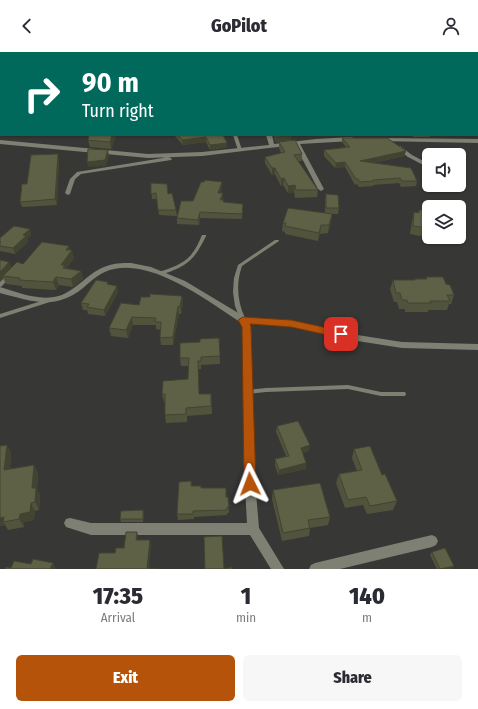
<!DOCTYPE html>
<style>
:root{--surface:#fff;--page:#f7f7f7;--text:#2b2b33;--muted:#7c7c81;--accent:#b45309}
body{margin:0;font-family:"Fira Sans Condensed",sans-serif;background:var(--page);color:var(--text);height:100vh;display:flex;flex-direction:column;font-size:15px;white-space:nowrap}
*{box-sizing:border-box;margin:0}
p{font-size:13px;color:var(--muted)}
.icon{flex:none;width:22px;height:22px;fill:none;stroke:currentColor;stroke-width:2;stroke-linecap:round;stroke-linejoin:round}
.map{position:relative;height:517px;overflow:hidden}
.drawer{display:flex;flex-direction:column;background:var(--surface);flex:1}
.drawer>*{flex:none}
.guide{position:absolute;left:0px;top:0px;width:478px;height:84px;box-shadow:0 1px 3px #0004;background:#00695c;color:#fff;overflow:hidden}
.controls{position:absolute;left:422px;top:96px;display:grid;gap:8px}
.controls a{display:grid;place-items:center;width:44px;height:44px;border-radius:6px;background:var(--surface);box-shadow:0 1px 3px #0004;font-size:20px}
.pin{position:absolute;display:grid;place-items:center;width:34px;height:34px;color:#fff;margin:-17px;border-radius:8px;box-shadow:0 2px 6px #0006}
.me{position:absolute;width:44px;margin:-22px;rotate:357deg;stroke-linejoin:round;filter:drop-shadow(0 0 3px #0008)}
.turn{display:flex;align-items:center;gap:14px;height:84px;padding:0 16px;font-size:18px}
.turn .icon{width:52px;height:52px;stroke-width:2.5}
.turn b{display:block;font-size:28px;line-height:34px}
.eta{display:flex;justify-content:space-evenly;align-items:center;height:68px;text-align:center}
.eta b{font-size:24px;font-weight:800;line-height:28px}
.button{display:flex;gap:8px;margin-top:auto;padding:8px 16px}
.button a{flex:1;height:46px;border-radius:6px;background:var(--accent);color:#fff;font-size:16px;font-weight:800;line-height:46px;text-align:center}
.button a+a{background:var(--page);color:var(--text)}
header{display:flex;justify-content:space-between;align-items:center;height:52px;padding:0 16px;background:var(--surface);font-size:18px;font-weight:800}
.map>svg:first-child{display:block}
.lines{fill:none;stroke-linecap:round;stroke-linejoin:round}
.service{fill:#7e8073;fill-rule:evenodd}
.minor{fill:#7e8073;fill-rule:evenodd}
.wall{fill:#52533c}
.shaded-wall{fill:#424431}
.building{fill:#5f6146;stroke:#424431}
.route{fill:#b45309;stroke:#753606}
</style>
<header><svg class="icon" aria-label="back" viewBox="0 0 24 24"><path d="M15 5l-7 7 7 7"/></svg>GoPilot<svg class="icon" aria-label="person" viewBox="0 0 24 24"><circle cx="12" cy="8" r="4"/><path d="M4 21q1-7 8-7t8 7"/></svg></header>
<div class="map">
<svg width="478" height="517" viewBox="0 0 478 517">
<rect width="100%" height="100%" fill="#373835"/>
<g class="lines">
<path class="service" d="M0,68h1v3h-1z
M233,83h4l5,15 -1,1 -3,-1z
M202,183h4v1c-8,16 -14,27 -32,34 -4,2 -10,4 -15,4v-2c12,-4 24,-8 32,-17 5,-6 8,-13 11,-20z
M275,188h4v1l-37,25c-6,17 -5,35 3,52l-1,1h-4l-5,-13 -2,-14 1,-14 4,-13z
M7,223h4v1l-9,10 -2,1v-5z
M51,246l2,1v2l-53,17v-4z
M348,333l33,7h24l1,2 -1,2h-24l-33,-7 -82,3 -18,2h-2l-1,-2 1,-2h2l18,-2z"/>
<path class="minor" d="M73,0h4v1h-4z
M405,0h4l1,1h-4z
M477,47h1v3h-1z
M1,72v4l-1,1v-4z
M266,83h6l2,9 42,-5 36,-2 3,2 -3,2 -52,3 24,45 -3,2 -3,-2 -23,-44 -93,11 -54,2 -148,-14v-4l148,14 54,-2 67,-7z
M381,86l97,1v4l-99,-2v-2z
M396,94h4l12,9 17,9v4l-21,-11 -12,-9z
M169,105l3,2 -1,1 -90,14 -6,5 -5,15 -2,1 -3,-2 5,-14 7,-7z
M443,133h6l3,4 -1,1h-4z
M131,211l20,4 34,14 60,36 46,4 60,13 51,8 76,2v6l-76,-2 -51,-8 -60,-13 -42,-4 2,4 3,142 5,59 25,41h-13l-21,-34h-159l-25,-8 -2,-4 2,-4 4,-1 21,5h156l-3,-54 -1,-142 -3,-5c-32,-21 -86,-62 -126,-53 -12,2 -22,11 -31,19 -29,23 -51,13 -83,5v-6c17,5 36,13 54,10 20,-3 32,-23 50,-30 9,-4 18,-4 27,-4z
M432,483l4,2 2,4 -2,4 -4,2 -92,22h-31l2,-4 4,-2z"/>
</g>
<path class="wall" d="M81,0h24v1z
M306,0h98l-1,1h-97z
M89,83h27l-5,14 -21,-2 -2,-7z
M174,83h56l-6,1 3,11 -17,3 -4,-8 -23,3z
M274,83h17v5l11,14v7h-4l20,29 -1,7 -22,1 -1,-6 -6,1 -5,-8 -2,1 -6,-12 -3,1 -7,-12v-6l16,-4 -2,-5v-6h-3z
M343,83h56l-13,1h-42z
M412,83h18v2h-17z
M342,86l64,13 -2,5 -30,7 43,18 -1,5 -15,1 -2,-4 -26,2v1l-14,1 -2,-3 -2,1 -10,-18 -10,1 -11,-12v-6l22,-3 -4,-5z
M58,102l1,6 -2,45 -35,2 -2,-5 7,-18z
M204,130l18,6 -2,5h3v9l20,2 -1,15 -42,-1 -1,7 -22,-1v-6l16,-17z
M151,131l17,11 8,16 1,6 -18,-1 -2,-16h-5z
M326,142l13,14 -1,6h-6l-1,8 -3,11 -8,1 -2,7 -33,-7v-2l-3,-1 1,-8 42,-10v-13z
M419,158l10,1v23h-2l-1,3 -16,-3 2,-13 2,-9 5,1z
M30,177l1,6 -4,4 1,3 -13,12 -15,-3v-13z
M69,194l1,4 4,8 -8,11 15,2 2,8 -10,8 -14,-2 -3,5 -34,-2v-2l-16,-2 -3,-6 -3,3v-21l9,2 2,6 12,-4z
M426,225l20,7 8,11 -3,9h-2l-2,6h-19v2h-23v-3h-6l-2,-7h-3l-4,-13 3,-9h22v-1h11z
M109,233l9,7 -13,24 -17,-2 -1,-4h-4l-2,-7z
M182,244l1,7 -2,11h-2l-6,31h-12l-1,-7 1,-8 -5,-1v-4h-23l-5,13 -17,-2 -2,-8 41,-31z
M219,286l1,26 -19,1v4h-3l1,25h12l1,20 -25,2v6l-21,1 -1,-8v-13h-1l-2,-8 26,-15v-13h-7l-1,-8 20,-16z
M277,374l32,25 -6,2 3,16 -28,6 -3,-10v-6l11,-3 -10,-24z
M7,393l4,8 -1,16 28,4 -1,16 3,7 -1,14 -4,1 -1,9 -10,2v5l-16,3 -3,-5 -5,1z
M354,397l28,26 15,26 -4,9 -26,4 -4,-9 -18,3 -9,-25 3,-9 18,-3 -5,-13z
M191,429l1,5 9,2 25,9h2l1,16h-2v2l-33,2v2l-16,1 -1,-6z
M273,438l57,27 -2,8 -18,3 -1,8 -27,5 -10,-42z
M144,461l-1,9h-22l-1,-3z
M432,500l22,14 -2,2 -3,1h-12l-7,-14z"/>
<path class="shaded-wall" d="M112,83h4l-5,14 -1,-7z
M292,83l-1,5 -15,2v-5z
M206,85v5l-23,3 -1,-5z
M227,91v4l-17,3v-5z
M108,98l1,6 -3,10 -18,1 -1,-5z
M406,99l-2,5 -44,10v-5z
M58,102l1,6 -2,45 -2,-6z
M345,110v5l-10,1 1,-5z
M272,116h3v6l-3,1z
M284,126l-1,7 -2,1v-7z
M222,130v6l-4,10v-5z
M295,133l-1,7 -6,1v-7z
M223,141v6l-3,6v-5z
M200,160v6l-1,7 -1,-5z
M332,162l-1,8 -3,11 1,-8z
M321,173l-1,9 -2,7 1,-8z
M30,177l1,6 -4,4 1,3 -13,12 -2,-6 10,-13z
M69,194l2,6 1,-2 2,8 -8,11 -1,8 -4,-12 5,-15z
M9,210l3,6 -9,8v2l-3,3v-9z
M81,219l2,8 -10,8 -2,-8z
M56,225l3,8 -3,5 -3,-8z
M117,234l1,6 -13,24 -1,-6z
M182,244l1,7 -2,11 -1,-8z
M178,254l1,8 -6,31v-8z
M132,265l1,8 -5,13 -2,-8z
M7,393l4,8 -2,25 -5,-8z
M310,393l-1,6 -9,3 1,-6z
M306,411v6l-28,6 1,-5z
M34,413l4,8 -1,16 3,7 -1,14 -4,-8 -3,-14z
M31,451l4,8 -1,9 -10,2v5l-5,-8 1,-5z
M143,458l1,3 -1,9z
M4,465l-1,5 2,3 -5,1v-8z
M137,480l1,4 -1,9 -1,-5z
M150,488l1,5 -2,24 -2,-1z
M53,511l3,6h-6z
M454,514l-2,2 -3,1h-8z"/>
<path class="building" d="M0,0h9v1h-8v7h-1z
M122,0h49v1h-49z
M177,0h83l1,1h-84z
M308,0h67l2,1h-68z
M89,83h23l-2,7 -22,-2z
M178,83h45l4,8 -17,2 -4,-8 -24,3z
M275,83h17l-16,2z
M342,86h45l19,13 -46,10 51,7 6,13h-15l-2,-3 -27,2 1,1 -14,1 -2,-3h-2l-11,-17 -9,1 -12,-13 26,-3z
M295,88l7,14 -8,1 24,35h-22l-1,-5 -7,1 -4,-8 -3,1 -6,-11h-3l-7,-11 20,-5 -6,-10z
M88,97l20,1 -3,10 -18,2z
M58,102l-3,45 -35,3 2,-18h5l4,-29z
M205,128l17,2 -4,11h5l-3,7h4l-1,2 20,2 -1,10 -42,-2 -2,8 -21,-2 4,-17h12l8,-19h3z
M151,131l16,1 1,10 4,-1 4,17h-18l-2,-17 -5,1z
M326,142l12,1 1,13h-13z
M288,156l44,6 -3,11h-8l-2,8 -34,-7 1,-3h-3z
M419,158l10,1v17l-16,-2 1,-14 5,1z
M14,174l16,3 -7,6 3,1 -13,12 -13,-2v-3l1,-1h-1v-4z
M42,190l27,4 -3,4h6l-11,15h4l-2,3 18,3 -10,8 -15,-2 -3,5 -34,-2 1,-2 -17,-2 14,-14 6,2z
M0,208l9,2 -9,10z
M426,225h17l3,7 4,1 4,10h-7l3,6h-20l1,2h-23l-1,-3h-5l-2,-7h-4l-3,-13h22v-1h12z
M96,228l12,2 -1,2 10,2 -13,24 -17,-3 2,-3 -8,-1z
M150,242l32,2 -2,10h-2l-5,31 -13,1 1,-16h-6l1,-4 -24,-1 -6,13 -17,-2 12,-25 18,2 2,-8h9z
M219,286l1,18 -19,1v4h-3l1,33h12v12l-25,2v6l-21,1v-21h-3l1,-13 25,-2 1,-21h-9v-15l20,-1v-3z
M298,369l12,24 -9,3 5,15 -27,7 -4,-11 14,-3 -12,-30z
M7,393l-3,25 30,-5 -2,23h4l-1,14 -4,1 -1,9 -10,2 -1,5 -16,3 1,-5 -4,1v-72z
M370,394l12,29 3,-1 12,27 -27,5 -4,-9 -18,3 -9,-26 23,-4 -8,-21z
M191,429v5h10v2h25v9h2l1,10h-2v3l-34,1v3h-16l2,-32z
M320,431l10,34 -22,3 2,8 -27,5 -10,-43z
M143,458v9h-23l1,-8z
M126,480h11l-1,8h14l-3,28 12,1h-63l3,-16h16l1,-5h8z
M222,484l2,33 8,-2v2h-27l-1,-32z
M445,496l9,18 -14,3 -8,-17z
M33,507l20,4 -3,6h-45l1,-2 5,1 3,-7 17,3z"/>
<path class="route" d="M243,265l48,3 50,11 4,3 -4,4 -50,-11 -41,-3 1,3 5,157 -2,4 -4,1 -5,-1 -1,-4 -2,-157 -4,-7z"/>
</svg>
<div class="controls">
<a><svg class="icon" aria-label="sound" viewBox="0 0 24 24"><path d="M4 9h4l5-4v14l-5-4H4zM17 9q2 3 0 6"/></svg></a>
<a><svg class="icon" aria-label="layers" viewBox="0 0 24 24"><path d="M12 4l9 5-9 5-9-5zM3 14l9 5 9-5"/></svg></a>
</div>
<div class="pin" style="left:341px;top:282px;background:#d93025"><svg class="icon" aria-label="arrive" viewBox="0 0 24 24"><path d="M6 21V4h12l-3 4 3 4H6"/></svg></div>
<svg class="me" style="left:250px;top:432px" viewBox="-20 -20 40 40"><path d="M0-17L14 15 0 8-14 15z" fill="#b45309" stroke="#fff" stroke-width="4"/></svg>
<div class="guide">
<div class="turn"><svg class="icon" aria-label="right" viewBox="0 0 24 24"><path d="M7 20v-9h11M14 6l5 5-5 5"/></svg><div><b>90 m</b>Turn right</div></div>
</div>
</div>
<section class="drawer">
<div class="eta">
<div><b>17:35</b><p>Arrival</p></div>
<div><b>1</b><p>min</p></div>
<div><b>140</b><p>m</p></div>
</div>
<div class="button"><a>Exit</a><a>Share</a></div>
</section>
